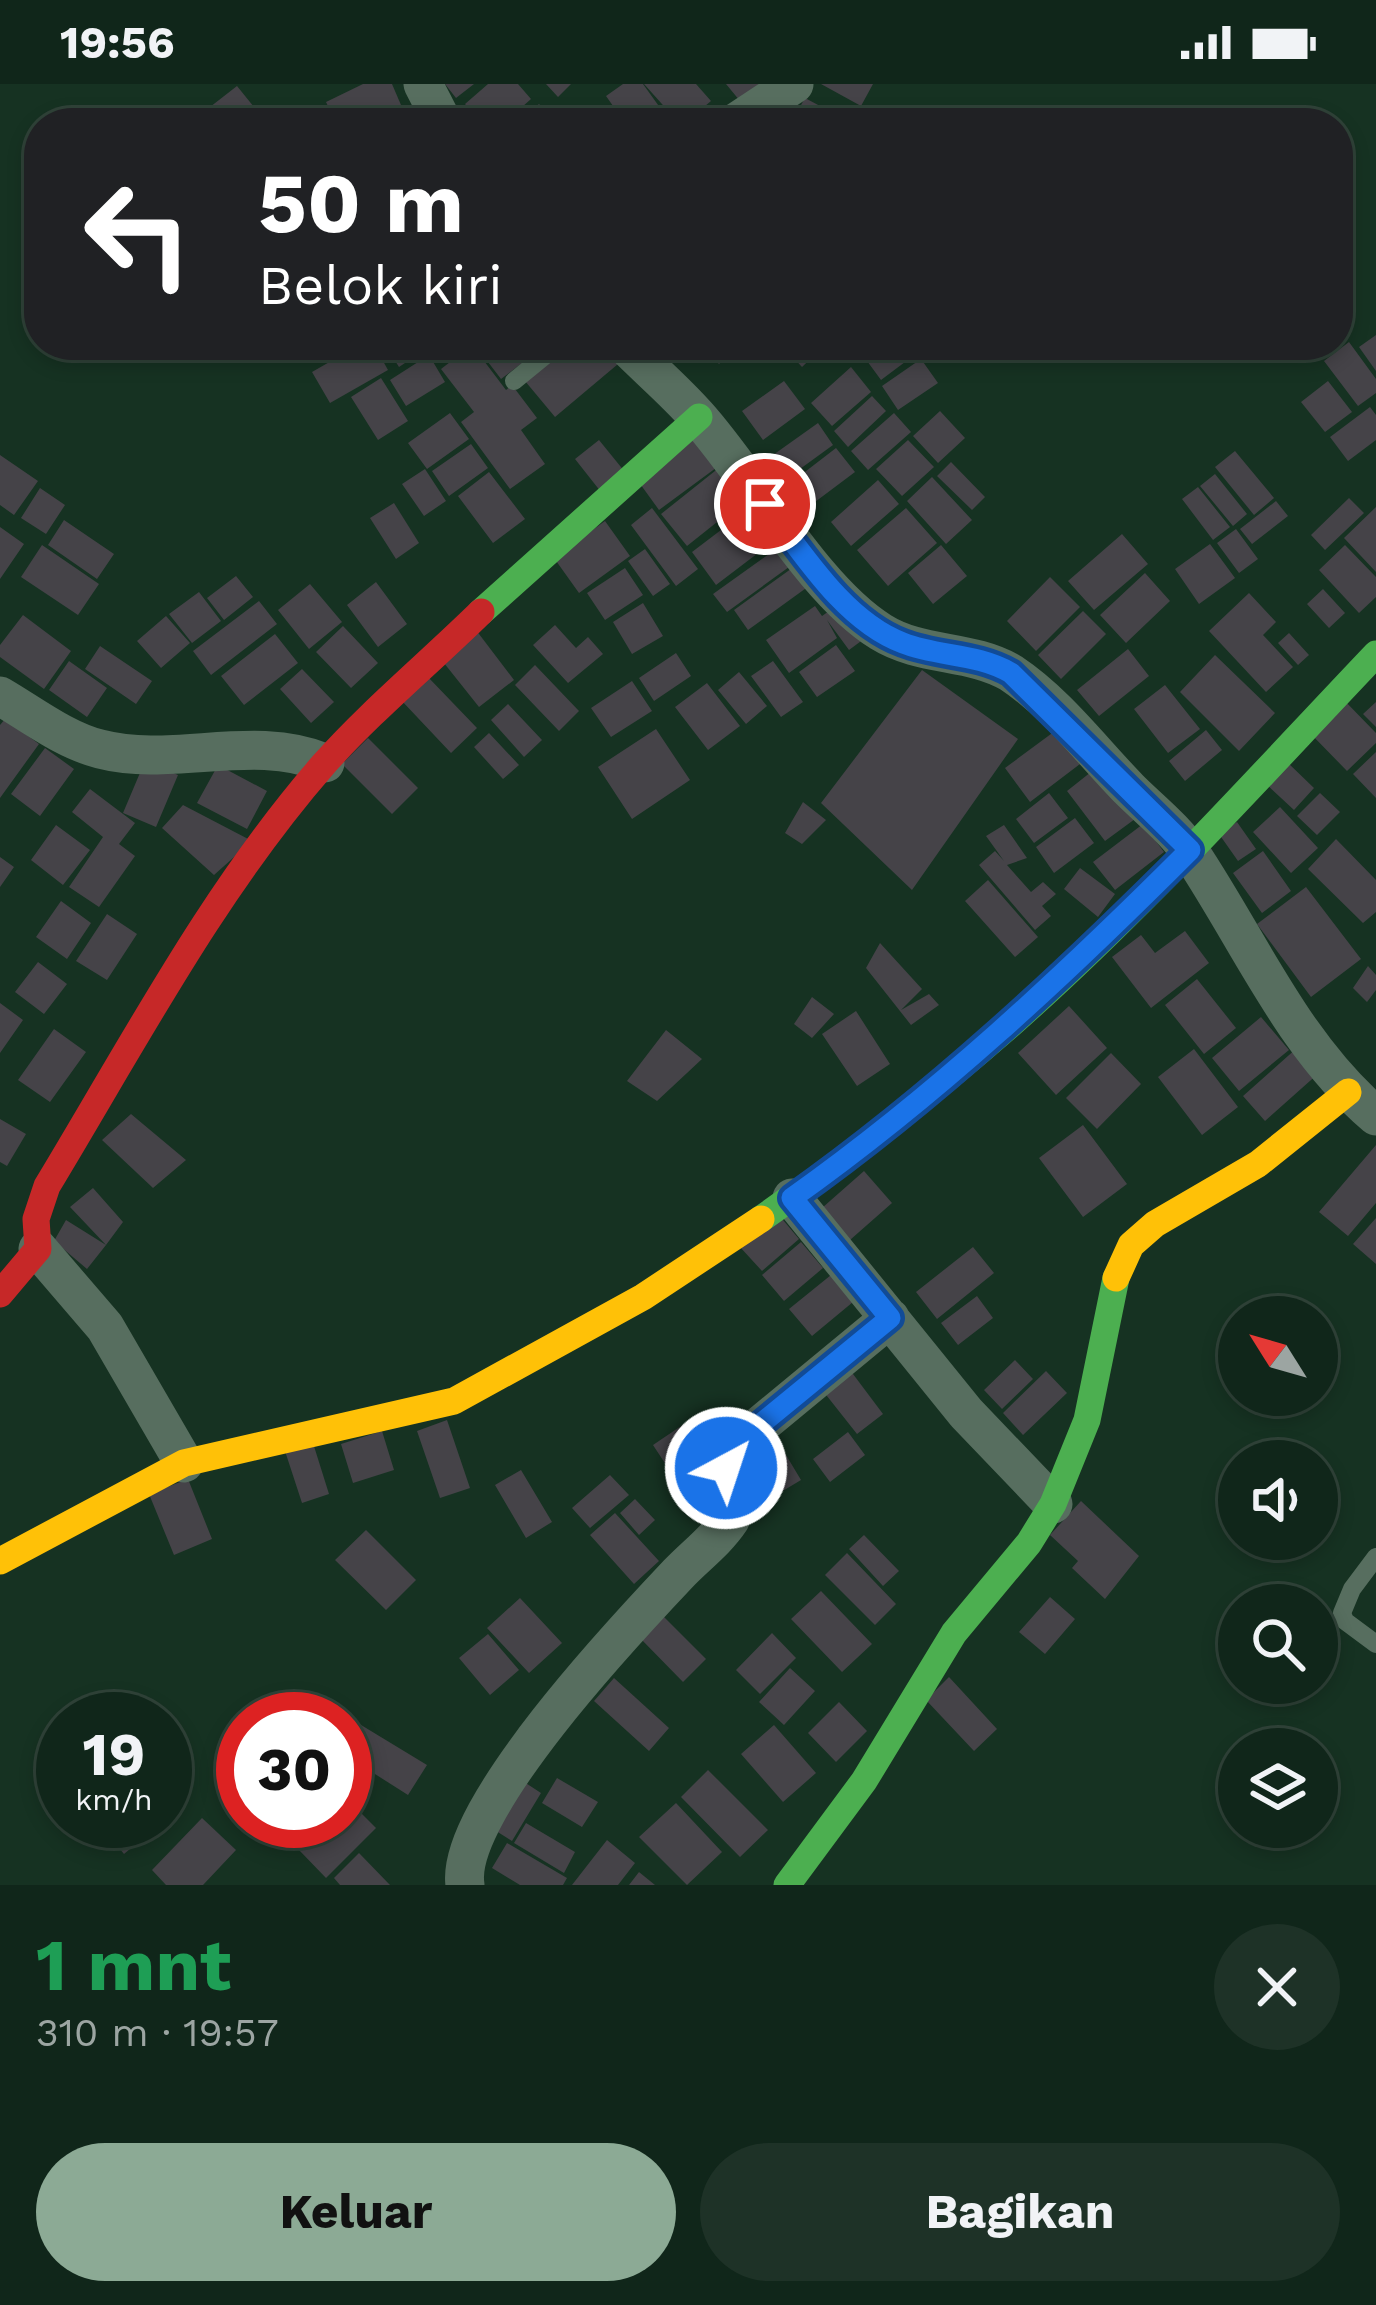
<!DOCTYPE html>
<html lang="id">
<meta charset="utf-8">
<style>
:root{--surface:#10261a;--page:#1e3227;--text:#f1f3f6;--muted:#9ca5a2;--line:#304339;--accent:#8caa95}
body{margin:0;font-family:"Work Sans",sans-serif;background:var(--page);color:var(--text);height:100vh;display:flex;flex-direction:column;font-size:45px;white-space:nowrap}
*{box-sizing:border-box;margin:0}
p{font-size:39px;color:var(--muted)}
.icon{flex:none;width:66px;height:66px;fill:none;stroke:currentColor;stroke-width:2;stroke-linecap:round;stroke-linejoin:round}
.map{position:relative;height:1801px;overflow:hidden}
.details{display:flex;flex-direction:column;background:var(--surface);flex:1}
.details>*{flex:none}
.guide{position:absolute;left:24px;top:24px;width:1329px;height:252px;border-radius:48px;box-shadow:0 6px 18px #0003,0 0 0 3px var(--line);background:#202124;color:#fff;overflow:hidden}
.needle{width:78px;rotate:307deg}
.fabs{position:absolute;left:1218px;top:1212px;display:grid;gap:24px}
.fabs a{display:grid;place-items:center;width:120px;height:120px;border-radius:50%;background:var(--surface);box-shadow:0 6px 18px #0003,0 0 0 3px var(--line);font-size:60px}
.speed{position:absolute;left:36px;top:1608px;display:flex;gap:24px;font-size:60px;font-weight:700;text-align:center}
.speed>*{display:grid;place-content:center;width:156px;height:156px;border-radius:50%;background:var(--surface);box-shadow:0 6px 18px #0003,0 0 0 3px var(--line);line-height:1}
.speed small{font-size:30px;font-weight:400}
.speed .limit{border:18px solid #d22;background:#fff;color:#111}
.pin{position:absolute;display:grid;place-items:center;width:102px;height:102px;color:#fff;margin:-51px;border:6px solid #fff;border-radius:50%;box-shadow:0 3px 12px #0007}
.me{position:absolute;width:132px;margin:-66px;rotate:40deg;stroke-linejoin:round;filter:drop-shadow(0 0 9px #0008)}
.turn{display:flex;align-items:center;gap:42px;height:252px;padding:0 36px;font-size:54px}
.turn .icon{width:156px;height:156px;stroke-width:2.5}
.turn b{display:block;font-size:84px;line-height:102px}
.round{display:grid;place-items:center;flex:none;width:126px;height:126px;border-radius:63px;background:var(--page)}
.head{display:flex;align-items:center;justify-content:space-between;height:204px;padding:0 36px}
h1{font-size:72px;font-weight:700;line-height:90px;color:#1e9e55}
.button{display:flex;gap:24px;margin-top:auto;padding:24px 36px}
.button a{flex:1;height:138px;border-radius:72px;background:var(--accent);color:#111;font-size:48px;font-weight:700;line-height:138px;text-align:center}
.button a+a{background:var(--page);color:var(--text)}
.status{display:flex;justify-content:space-between;align-items:center;height:84px;padding:0 60px;background:var(--surface);direction:ltr}
.status svg{height:33px;fill:currentColor}
.map>svg:first-child{display:block}
.building{fill:#454348}
.lines{fill:none;stroke-linecap:round;stroke-linejoin:round}
.lane{stroke:#576e5f;stroke-width:18}
.street{stroke:#576e5f;stroke-width:39}
.fast{stroke:#4caf50;stroke-width:27}
.slow{stroke:#ffc107;stroke-width:27}
.jam{stroke:#c62828;stroke-width:27}
.route-casing{stroke:#114b97;stroke-width:30}
.route{stroke:#1a73e8;stroke-width:21}
</style>
<div class="status"><b>19:56</b><svg viewBox="0 0 49 12"><path d="M0 12V9h3v3zM5 12V6h3v6zM10 12V3h3v9zM15 12V0h3v12zM26 1h20v11H26zM47 4h2v5h-2z"/></svg></div>
<div class="map">
<svg width="1376" height="1801" viewBox="0 0 1376 1801">
<rect width="100%" height="100%" fill="#163222"/>
<path class="building" d="M363,0h29l9,21 -16,7 6,11h-55l-10,-21z
M445,0h29l-18,14z
M488,0h30l13,15 -27,24h-23l-16,-19z
M546,0h25l-13,13z
M623,0h20l28,39h-46l-19,-27z
M644,0h52l15,17 -26,22h-6z
M726,0h33l-19,17z
M821,0h52l-12,22z
M237,2l30,37h-44l-13,-16z
M805,14l30,16 -5,9h-39z
M539,20l17,19h-37z
M204,22l13,17h-34z
M1376,251v36l-17,-24z
M1349,258l27,37v14l-18,13 -34,-45z
M205,261h38l-30,14z
M359,261h15l14,25 -58,33 -18,-31z
M385,261h38l3,4 -27,18z
M430,261h25l-17,12z
M472,261l34,45 6,-5 25,33 -16,12 24,34 -35,25 -49,-67 13,-10 -33,-43z
M475,261h46l9,12 -29,22z
M568,261h44l12,14 -69,58 -30,-36z
M701,261h37l-19,19z
M782,261h43l-23,22z
M866,261h45l6,8 -36,27 -22,-30z
M429,271l16,27 -39,24 -16,-26z
M921,275l17,24 -40,27 -16,-24z
M851,283l20,25 -39,34 -21,-23z
M381,294l27,43 -30,19 -27,-43z
M784,297l21,28 -42,31 -21,-29z
M1328,297l24,31 -27,20 -24,-30z
M872,312l14,15 -38,36 -14,-16z
M1370,323l6,8v25l-28,21 -18,-24z
M940,327l25,27 -27,25 -25,-27z
M450,329l19,26 -42,30 -19,-26z
M894,329l17,19 -43,38 -17,-19z
M818,339l15,22 -44,32 -16,-22z
M698,352l22,29 -61,45 -21,-29z
M599,356l26,32 -24,20 -26,-33z
M908,356l26,27 -32,29 -26,-27z
M471,360l17,24 -39,28 -17,-25z
M836,364l19,24 -40,30 -18,-24z
M1235,367l39,47 -20,17 -39,-48z
M0,371l38,26 -24,34 -14,-10z
M951,378l34,35 -13,13 -35,-34z
M720,383l26,32 -59,47 -26,-32z
M425,385l21,32 -22,15 -22,-32z
M489,388l36,47 -32,24 -35,-47z
M1215,390l32,40 -14,12 -33,-40z
M932,393l40,43 -26,24 -39,-43z
M878,396l21,24 -48,42 -20,-24z
M1198,403l32,40 -17,13 -31,-41z
M40,404l25,17 -19,29 -25,-16z
M1349,414l15,15 -39,37 -14,-15z
M1276,417l12,15 -36,28 -12,-15z
M394,419l25,40 -23,16 -26,-41z
M1376,423v65l-32,-34z
M652,424l46,61 -22,17 -45,-61z
M906,424l31,35 -49,43 -31,-36z
M746,427l24,33 -54,41 -24,-33z
M64,436l50,34 -17,25 -49,-34z
M605,437l25,35 -51,37 -25,-35z
M0,443l24,17 -24,35z
M1236,445l22,30 -19,14 -22,-30z
M1122,450l26,30 -54,46 -26,-29z
M1210,460l25,34 -36,26 -24,-35z
M42,461l57,39 -21,31 -57,-38z
M941,461l26,31 -34,28 -25,-31z
M1345,461l31,32v20l-17,16 -40,-43z
M645,465l25,35 -17,12 -25,-35z
M776,465l13,18 -62,45 -14,-18z
M795,482l14,20 -61,44 -14,-20z
M625,484l18,27 -38,25 -18,-27z
M1145,489l25,28 -44,42 -26,-28z
M236,492l17,21 -29,23 -17,-22z
M1050,493l30,30 -44,44 -29,-30z
M376,498l31,42 -29,23 -31,-42z
M310,500l32,38 -33,27 -31,-39z
M1323,505l22,24 -16,15 -22,-24z
M199,508l22,29 -29,22 -23,-29z
M1249,509l27,29 -13,13 30,32 -27,25 -57,-61z
M259,517l18,23 -66,51 -18,-24z
M842,518l26,34 -19,14 -22,-30 10,18 -48,35 -23,-33 49,-34 7,10z
M643,519l20,33 -31,18 -19,-32z
M1083,527l23,23 -45,45 -23,-24z
M23,531l48,36 -27,38 -44,-32v-12z
M166,532l24,27 -29,25 -24,-27z
M555,541l21,23 12,-11 15,17 -35,29 -35,-38z
M343,542l35,37 -27,25 -35,-36z
M476,546l38,50 -35,27 -39,-49z
M1289,549l20,22 -11,10 -20,-22z
M275,550l23,29 -54,42 -23,-29z
M836,561l19,26 -38,26 -18,-25z
M100,562l52,35 -16,23 -51,-35z
M1128,565l21,27 -50,40 -22,-26z
M676,569l15,23 -37,25 -15,-23z
M1215,571l60,58 -36,38 -59,-59z
M69,577l38,27 -20,29 -38,-27z
M773,577l30,41 -22,15 -30,-41z
M535,581l44,46 -20,20 -44,-46z
M302,585l32,33 -23,21 -31,-34z
M922,586l96,69 -106,151 -91,-87z
M739,588l28,34 -21,18 -28,-34z
M427,592l50,52 -26,25 -50,-53z
M632,597l20,30 -41,26 -20,-29z
M707,599l33,43 -32,24 -33,-43z
M1165,601l35,44 -32,24 -34,-44z
M1341,613l35,36v10l-29,28 -39,-40z
M1376,618v25l-13,-13z
M508,620l34,36 -18,17 -33,-37z
M5,635l34,25 -39,54v-73z
M656,645l34,51 -58,39 -34,-52z
M1206,646l16,20 -37,31 -16,-20z
M1055,647l25,33 -50,38 -25,-34z
M489,649l30,32 -16,14 -29,-32z
M368,654l50,50 -26,26 -50,-50z
M45,664l29,21 -34,47 -29,-22z
M1376,668v46l-23,-24z
M145,677l33,14 -22,52 -33,-14z
M1286,677l28,27 -20,22 -29,-27z
M218,681l49,26 -20,38 -50,-26z
M1096,684l39,51 -30,22 -38,-50z
M90,705l45,34 -16,21 16,12 -36,51 -30,-20 34,-50 -31,-25z
M1049,709l19,25 -34,25 -18,-24z
M1320,709l20,19 -23,23 -20,-19z
M803,718l23,18 -24,24 -17,-11z
M183,721l69,36 -38,34 -52,-47z
M1280,723l38,41 -27,25 -38,-41z
M1075,734l19,25 -40,30 -18,-26z
M1237,738l19,27 -18,12 -19,-27z
M1143,740l21,28 -49,38 -22,-28z
M56,741l34,25 -27,35 -32,-25z
M1004,741l23,33 -20,7 24,27 12,-10 13,12 -14,12 9,10 -16,14 -56,-65 16,-14 9,10 -18,-25z
M1336,755l40,41v32l-13,11 -55,-54z
M1263,767l28,40 -29,22 -29,-40z
M0,773l14,10 -14,20z
M1080,784l35,26 -17,23 -34,-28z
M988,796l50,57 -23,20 -50,-56z
M1306,803l55,72 -50,38 -54,-73z
M61,817l30,22 -24,36 -31,-22z
M107,830l30,20 -30,46 -31,-19z
M1185,847l24,32 -58,45 -39,-51 29,-22 14,18z
M880,859l42,46 -21,21 28,-16 10,11 -28,20 -45,-57z
M38,878l29,22 -23,30 -29,-22z
M1368,882l8,9v15l-9,12 -14,-14z
M1197,895l39,49 -32,26 -39,-49z
M812,913l22,17 -22,24 -18,-14z
M0,919l23,17 -23,33z
M1069,922l38,42 -51,47 -38,-42z
M856,927l34,53 -33,22 -35,-52z
M1261,933l28,33 -50,41 -27,-33z
M54,945l32,23 -36,50 -32,-22z
M666,946l36,29 -45,42 -30,-20z
M1298,963l22,25 -55,49 -22,-25z
M1194,965l44,58 -36,28 -44,-58z
M1111,969l30,31 -44,45 -31,-31z
M131,1030l55,46 -33,28 -51,-48z
M0,1035l26,15 -19,32 -7,-4z
M1083,1041l44,59 -44,33 -44,-59z
M1376,1061v58l-28,33 -29,-24z
M864,1087l28,32 -42,37 -28,-32z
M93,1104l30,34 -17,23 -19,24 -33,-28 12,-21 40,25 -36,-38z
M778,1130l21,25 -37,32 -22,-24z
M1376,1134v46l-23,-20z
M801,1158l22,26 -39,33 -22,-26z
M973,1163l21,26 -57,46 -21,-27z
M831,1191l22,27 -41,34 -23,-27z
M977,1212l16,22 -35,27 -17,-22z
M1015,1276l18,19 -31,30 -18,-19z
M850,1286l33,44 -26,20 -34,-43z
M1046,1287l21,22 -44,42 -20,-22z
M447,1336l23,68 -30,10 -23,-67z
M684,1340l19,29 -31,21 -19,-29z
M382,1347l12,39 -41,13 -12,-39z
M848,1348l17,23 -35,27 -17,-23z
M774,1351l27,45 -40,24 -27,-44z
M313,1359l16,51 -27,9 -17,-52z
M709,1373l21,35 -36,23 -21,-36z
M521,1386l31,52 -26,16 -31,-53z
M610,1391l19,20 -39,33 -18,-20z
M188,1395l24,60 -38,16 -25,-61z
M635,1415l20,21 -16,15 -19,-22z
M1081,1417l58,55 -34,43 -33,-31 6,-7 -28,-26z
M615,1429l44,48 -25,23 -44,-49z
M366,1446l50,50 -30,30 -51,-50z
M864,1451l35,36 -16,15 -34,-37z
M847,1469l49,51 -21,21 -50,-50z
M821,1507l51,53 -30,28 -51,-53z
M1050,1513l25,22 -30,35 -26,-22z
M520,1514l42,45 -33,30 -42,-45z
M662,1531l44,44 -23,23 -44,-45z
M772,1549l24,25 -36,36 -24,-24z
M488,1550l31,36 -29,25 -31,-37z
M790,1584l25,23 -31,34 -25,-23z
M949,1593l48,52 -23,22 -48,-51z
M614,1594l55,50 -20,23 -55,-50z
M839,1618l28,29 -31,31 -28,-29z
M338,1627l89,54 -19,30 -63,-40v-36h-12z
M774,1641l42,48 -33,29 -42,-48z
M708,1686l60,60 -28,27 -59,-60z
M243,1689v29l-15,-15z
M515,1692l26,17 -29,48 -27,-17z
M557,1694l41,24 -16,25 -40,-24z
M349,1717l27,27 -50,50 -27,-28 30,-29h16v-16z
M676,1719l46,49 -35,33 -48,-48z
M202,1734l34,32 -33,35h-37l-14,-15z
M97,1737h55l5,5 -33,28z
M526,1739l49,29 -11,21 -50,-30z
M607,1756l28,23 -17,22h-46z
M507,1759l60,35 -4,7h-43l-28,-17z
M359,1769l31,32h-50l-6,-7z
M639,1788l16,13h-26z"/>
<g class="lines">
<path class="lane" d="M514,297l44,-36
M1376,1473l-24,32 -10,24 3,8 31,23"/>
<path class="street" d="M423,0l20,39
M735,39l59,-39
M625,261c24,24 50,46 72,71 55,61 116,174 184,216 40,25 89,17 130,41 45,30 80,77 118,116 21,21 47,41 63,66 59,89 101,190 184,261
M0,612c31,18 64,44 100,53 73,19 154,-16 225,14
M792,1114l174,215 87,91
M38,1165l67,78 79,136
M465,1801c-11,-74 161,-256 213,-311 17,-18 38,-33 52,-54l8,-21 -12,-31 3,-17 161,-133"/>
<path class="fast" d="M481,528l218,-195
M761,1135c87,-61 171,-126 251,-196 129,-114 245,-244 364,-369
M787,1801l77,-104 90,-148 75,-90 24,-39 34,-84 29,-142"/>
<path class="slow" d="M1116,1194l15,-33 24,-21 103,-60 90,-72
M0,1477l184,-98 270,-62 189,-104 118,-78"/>
<path class="jam" d="M0,1210l38,-45 -2,-30 11,-33c86,-142 166,-295 276,-421 48,-54 106,-102 158,-153"/>
</g>
<g class="lines">
<defs>
<path id="route" d="M726,1384l8,-22 156,-128 -98,-120c145,-103 273,-223 398,-348l-179,-177c-35,-20 -72,-16 -108,-30 -59,-22 -101,-91 -138,-139"/>
</defs>
<use href="#route" class="route-casing"/>
<use href="#route" class="route"/>
</g>
</svg>
<div class="fabs">
<a><svg class="needle" viewBox="-14 -14 28 28"><path d="M0-13l5 13h-10z" fill="#e53935"/><path d="M0 13l5-13h-10z" fill="#9ca5a2"/></svg></a>
<a><svg class="icon" aria-label="sound" viewBox="0 0 24 24"><path d="M4 9h4l5-4v14l-5-4H4zM17 9q2 3 0 6"/></svg></a>
<a><svg class="icon" aria-label="search" viewBox="0 0 24 24"><circle cx="10" cy="10" r="6"/><path d="M15 15l6 6"/></svg></a>
<a><svg class="icon" aria-label="layers" viewBox="0 0 24 24"><path d="M12 4l9 5-9 5-9-5zM3 14l9 5 9-5"/></svg></a>
</div>
<div class="speed"><div>19<small>km/h</small></div><div class="limit">30</div></div>
<div class="pin" style="left:765px;top:420px;background:#d93025"><svg class="icon" aria-label="arrive" viewBox="0 0 24 24"><path d="M6 21V4h12l-3 4 3 4H6"/></svg></div>
<svg class="me" style="left:726px;top:1384px" viewBox="-20 -20 40 40"><circle r="17" fill="#1a73e8" stroke="#fff" stroke-width="3"/><path d="M0-11L8 9 0 5-8 9z" fill="#fff"/></svg>
<div class="guide">
<div class="turn"><svg class="icon" aria-label="left" viewBox="0 0 24 24"><path d="M17 20v-9H6M10 6l-5 5 5 5"/></svg><div><b>50 m</b>Belok kiri</div></div>
</div>
</div>
<section class="details">
<div class="head"><div><h1>1 mnt</h1><p>310 m · 19:57</p></div><a class="round"><svg class="icon" aria-label="close" viewBox="0 0 24 24"><path d="M6 6l12 12M18 6L6 18"/></svg></a></div>
<div class="button"><a>Keluar</a><a>Bagikan</a></div>
</section>
